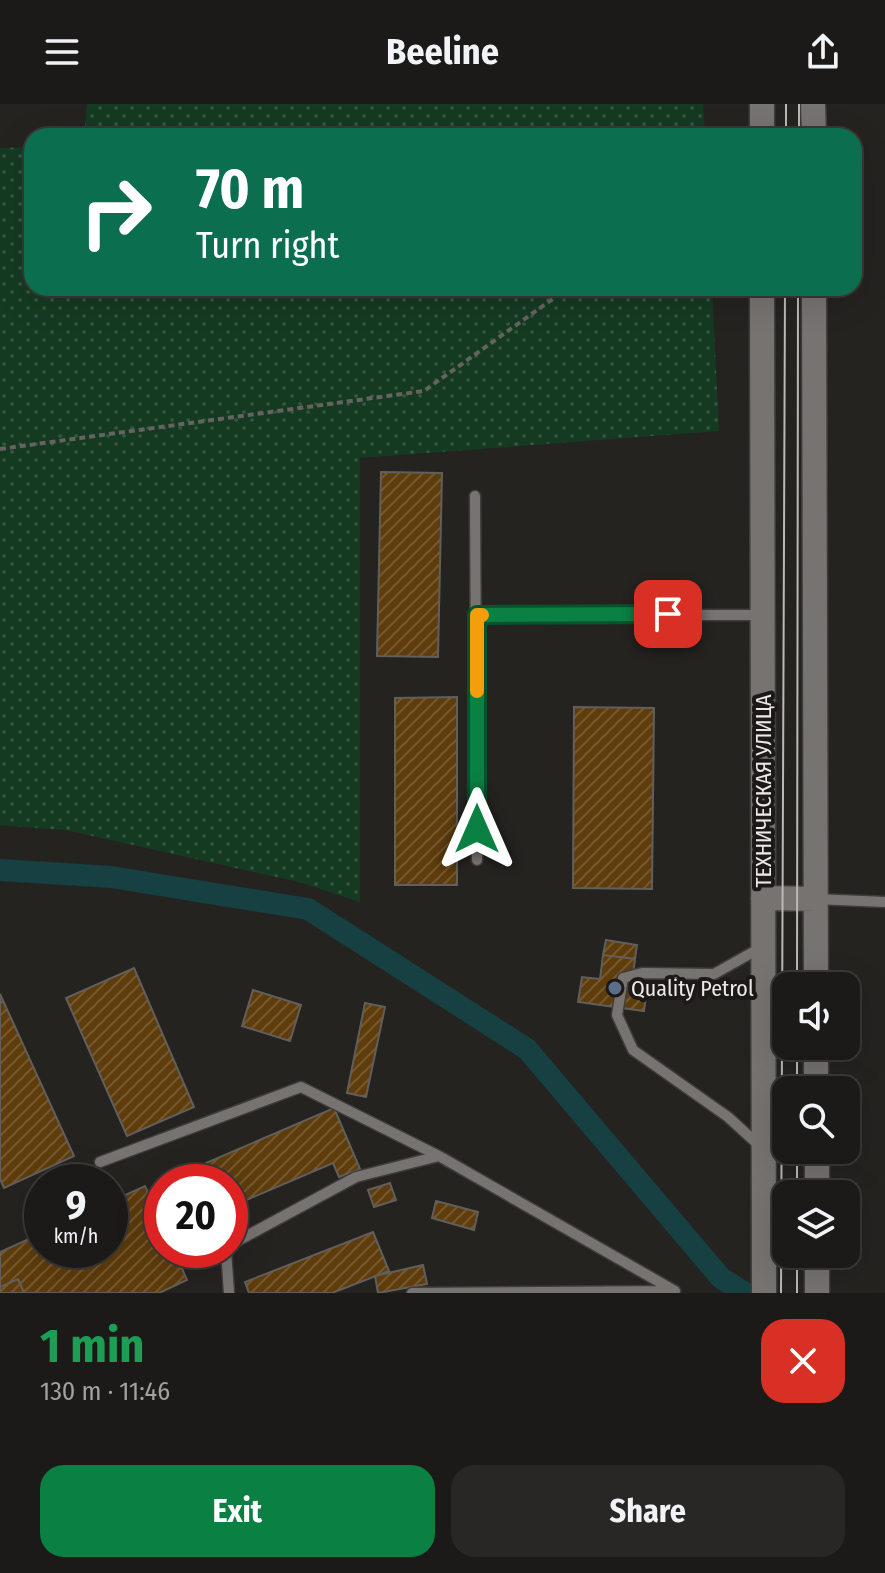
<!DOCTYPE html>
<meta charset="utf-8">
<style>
:root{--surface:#1c1a18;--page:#292725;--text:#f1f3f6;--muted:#a0a1a2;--line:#3a3837;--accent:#0b8043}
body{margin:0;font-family:"Fira Sans Condensed",sans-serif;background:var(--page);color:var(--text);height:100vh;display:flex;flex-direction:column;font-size:30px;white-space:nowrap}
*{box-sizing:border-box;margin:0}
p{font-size:26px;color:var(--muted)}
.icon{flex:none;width:44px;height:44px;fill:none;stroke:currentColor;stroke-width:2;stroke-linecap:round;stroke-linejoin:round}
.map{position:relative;height:1189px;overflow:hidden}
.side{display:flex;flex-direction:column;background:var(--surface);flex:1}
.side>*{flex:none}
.top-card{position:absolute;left:24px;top:24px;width:838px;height:168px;border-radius:24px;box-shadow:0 8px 32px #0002,0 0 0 2px var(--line);background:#0b6e4f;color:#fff;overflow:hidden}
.fabs{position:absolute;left:772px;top:868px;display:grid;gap:16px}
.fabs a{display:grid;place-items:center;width:88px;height:88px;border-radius:16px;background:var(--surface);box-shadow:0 8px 32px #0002,0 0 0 2px var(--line);font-size:40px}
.speed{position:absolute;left:24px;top:1060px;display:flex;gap:16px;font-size:40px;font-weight:700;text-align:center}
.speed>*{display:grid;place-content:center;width:104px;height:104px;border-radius:50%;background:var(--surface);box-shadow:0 8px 32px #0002,0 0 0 2px var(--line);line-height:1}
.speed small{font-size:20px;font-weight:400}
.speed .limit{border:12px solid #d22;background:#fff;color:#111}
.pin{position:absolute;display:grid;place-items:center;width:68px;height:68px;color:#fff;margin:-34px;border-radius:16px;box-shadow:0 4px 12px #0006}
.me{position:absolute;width:88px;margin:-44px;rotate:0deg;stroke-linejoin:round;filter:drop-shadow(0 0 6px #0008)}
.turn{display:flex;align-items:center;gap:28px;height:168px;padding:0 40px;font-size:36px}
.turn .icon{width:104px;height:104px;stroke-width:2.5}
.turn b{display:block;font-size:56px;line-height:68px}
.round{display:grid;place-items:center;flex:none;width:84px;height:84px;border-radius:24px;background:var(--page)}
.summary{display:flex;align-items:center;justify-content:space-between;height:136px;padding:0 40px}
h1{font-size:48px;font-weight:700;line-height:60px;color:#1e9e55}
.cta{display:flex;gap:16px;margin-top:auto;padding:16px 40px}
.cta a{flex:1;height:92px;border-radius:24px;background:var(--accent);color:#fff;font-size:32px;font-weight:700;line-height:92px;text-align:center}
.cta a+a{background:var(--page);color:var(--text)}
header{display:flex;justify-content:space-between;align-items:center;height:104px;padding:0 40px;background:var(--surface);font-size:36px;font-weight:700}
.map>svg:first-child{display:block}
.grass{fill:url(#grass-dots)}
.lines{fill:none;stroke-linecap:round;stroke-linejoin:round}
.canal{stroke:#164042;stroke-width:22}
.building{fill:url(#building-hatch);stroke:#615f5c;stroke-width:2}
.lane-casing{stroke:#3f3d3b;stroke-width:13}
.secondary-casing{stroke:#3f3d3b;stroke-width:27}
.path{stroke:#656361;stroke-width:4;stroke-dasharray:6 4;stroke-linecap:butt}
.lane{stroke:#767370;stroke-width:10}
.secondary{stroke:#767370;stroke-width:24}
.tram{stroke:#bab9b6;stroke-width:2}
.route-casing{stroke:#07532c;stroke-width:20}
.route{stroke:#0b8043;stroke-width:14}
.slow{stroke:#f59e0b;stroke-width:14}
.service-dot{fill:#5c6f8a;stroke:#1c1917;stroke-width:3}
.labels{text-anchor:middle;stroke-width:8;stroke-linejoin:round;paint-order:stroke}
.street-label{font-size:22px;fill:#ebeae8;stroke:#1c1917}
.poi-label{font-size:22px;fill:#ebeae8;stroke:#1c1917;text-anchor:start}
</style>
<header><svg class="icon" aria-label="menu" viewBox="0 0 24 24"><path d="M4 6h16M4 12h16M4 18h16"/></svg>Beeline<svg class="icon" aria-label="share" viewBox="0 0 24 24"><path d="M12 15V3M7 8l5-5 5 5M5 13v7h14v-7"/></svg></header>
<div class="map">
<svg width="885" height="1189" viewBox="0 0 885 1189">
<defs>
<pattern id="grass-dots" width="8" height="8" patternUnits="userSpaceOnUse" patternTransform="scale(2)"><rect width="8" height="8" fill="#153a22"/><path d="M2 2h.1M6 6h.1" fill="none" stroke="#375742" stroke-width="1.8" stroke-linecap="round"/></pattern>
<pattern id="building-hatch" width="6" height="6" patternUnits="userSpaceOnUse" patternTransform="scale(2)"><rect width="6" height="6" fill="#5e3c0c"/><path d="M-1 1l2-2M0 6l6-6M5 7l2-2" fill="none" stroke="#75582f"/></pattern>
</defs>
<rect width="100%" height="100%" fill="#252320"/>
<path class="grass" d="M87,0h616l2,32h-621z
M32,43v141h680l7,143 -359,27v444l-57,-19 -237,-53 -66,-5v-677z"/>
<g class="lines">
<path class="canal" d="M0,766l111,7 197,32 219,140 194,229 24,15"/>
</g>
<path class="building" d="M381,368l61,1 -4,184 -61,-1z
M457,593v188h-62v-187z
M574,603l80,1 -2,181 -79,-1z
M606,836l31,5 -2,14 -32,-4z
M603,851l32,4 -3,25 15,2 -3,25 -66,-9 4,-25 18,2z
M134,864l60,139 -67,29 -61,-138z
M253,886l48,15 -11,36 -48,-15z
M0,890l74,162 -70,32 -4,-9z
M365,899l20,4 -19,90 -19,-4z
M334,1004l26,61 -21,8 -6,-14 -103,44v-25h-16l-8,-19z
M390,1079l6,17 -22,7 -6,-17z
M145,1082l17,38v26h12l13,30 -28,13h-135l-6,-14 -18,8v-35l42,-19v17h68v-48z
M436,1097l42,11 -4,18 -42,-12z
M373,1128l16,39 -57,22h-83l-4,-11z
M423,1161l4,19 -49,9 -3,-17z
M18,1175l6,14h-24v-6z"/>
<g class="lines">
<defs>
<path id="lane" d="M475,392l2,364
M477,511h284
M816,795l69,3
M761,1043l-33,-30 -95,-67 -16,-35 6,-37 19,-5 72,1 48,-27
M100,1058l201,-75 138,69 236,135
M230,1141l126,-68 83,-21
M226,1146l3,43
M412,1189l263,-2"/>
<path id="secondary" d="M762,0v32
M813,0l1,32
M762,184l2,1005
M814,184l2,698
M763,794l53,1
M816,942v44
M817,1046v44
M817,1150v39"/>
</defs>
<use href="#lane" class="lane-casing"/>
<use href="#secondary" class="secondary-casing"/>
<path class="path" d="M0,345l424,-58 144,-103"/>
<use href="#lane" class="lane"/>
<use href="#secondary" class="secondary"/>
<path class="tram" d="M786,32v-32
M799,32v-32
M797,882l1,-698
M797,942v44
M797,1046v44
M781,1189l4,-1005
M797,1189v-39"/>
</g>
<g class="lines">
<defs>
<path id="route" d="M477,725v-214l191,-1"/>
</defs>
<use href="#route" class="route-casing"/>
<use href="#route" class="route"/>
<path class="slow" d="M477,587v-76h5"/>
</g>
<circle class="service-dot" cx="615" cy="884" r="8"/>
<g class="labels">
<g class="street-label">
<text transform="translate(763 687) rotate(-90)" y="8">ТЕХНИЧЕСКАЯ УЛИЦА</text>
</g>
<g class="poi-label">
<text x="631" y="892">Quality Petrol</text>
</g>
</g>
</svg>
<div class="fabs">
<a><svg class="icon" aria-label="sound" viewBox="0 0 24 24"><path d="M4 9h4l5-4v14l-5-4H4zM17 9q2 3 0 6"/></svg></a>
<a><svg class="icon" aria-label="search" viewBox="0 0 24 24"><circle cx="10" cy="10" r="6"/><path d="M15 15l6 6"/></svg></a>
<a><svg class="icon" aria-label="layers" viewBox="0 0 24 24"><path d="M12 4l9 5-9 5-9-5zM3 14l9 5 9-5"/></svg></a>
</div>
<div class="speed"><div>9<small>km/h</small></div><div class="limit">20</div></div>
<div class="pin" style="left:668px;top:510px;background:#d93025"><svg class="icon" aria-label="arrive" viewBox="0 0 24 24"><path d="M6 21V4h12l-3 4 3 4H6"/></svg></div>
<svg class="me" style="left:477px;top:725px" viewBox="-20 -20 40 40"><path d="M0-17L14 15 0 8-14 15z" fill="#0b8043" stroke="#fff" stroke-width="4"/></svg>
<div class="top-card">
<div class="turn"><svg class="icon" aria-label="right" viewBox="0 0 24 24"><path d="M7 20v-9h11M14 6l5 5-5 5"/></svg><div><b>70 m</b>Turn right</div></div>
</div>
</div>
<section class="side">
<div class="summary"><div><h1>1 min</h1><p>130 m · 11:46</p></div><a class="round" style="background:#d93025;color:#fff"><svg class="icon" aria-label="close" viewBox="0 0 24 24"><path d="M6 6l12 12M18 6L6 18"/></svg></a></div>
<div class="cta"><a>Exit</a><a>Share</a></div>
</section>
